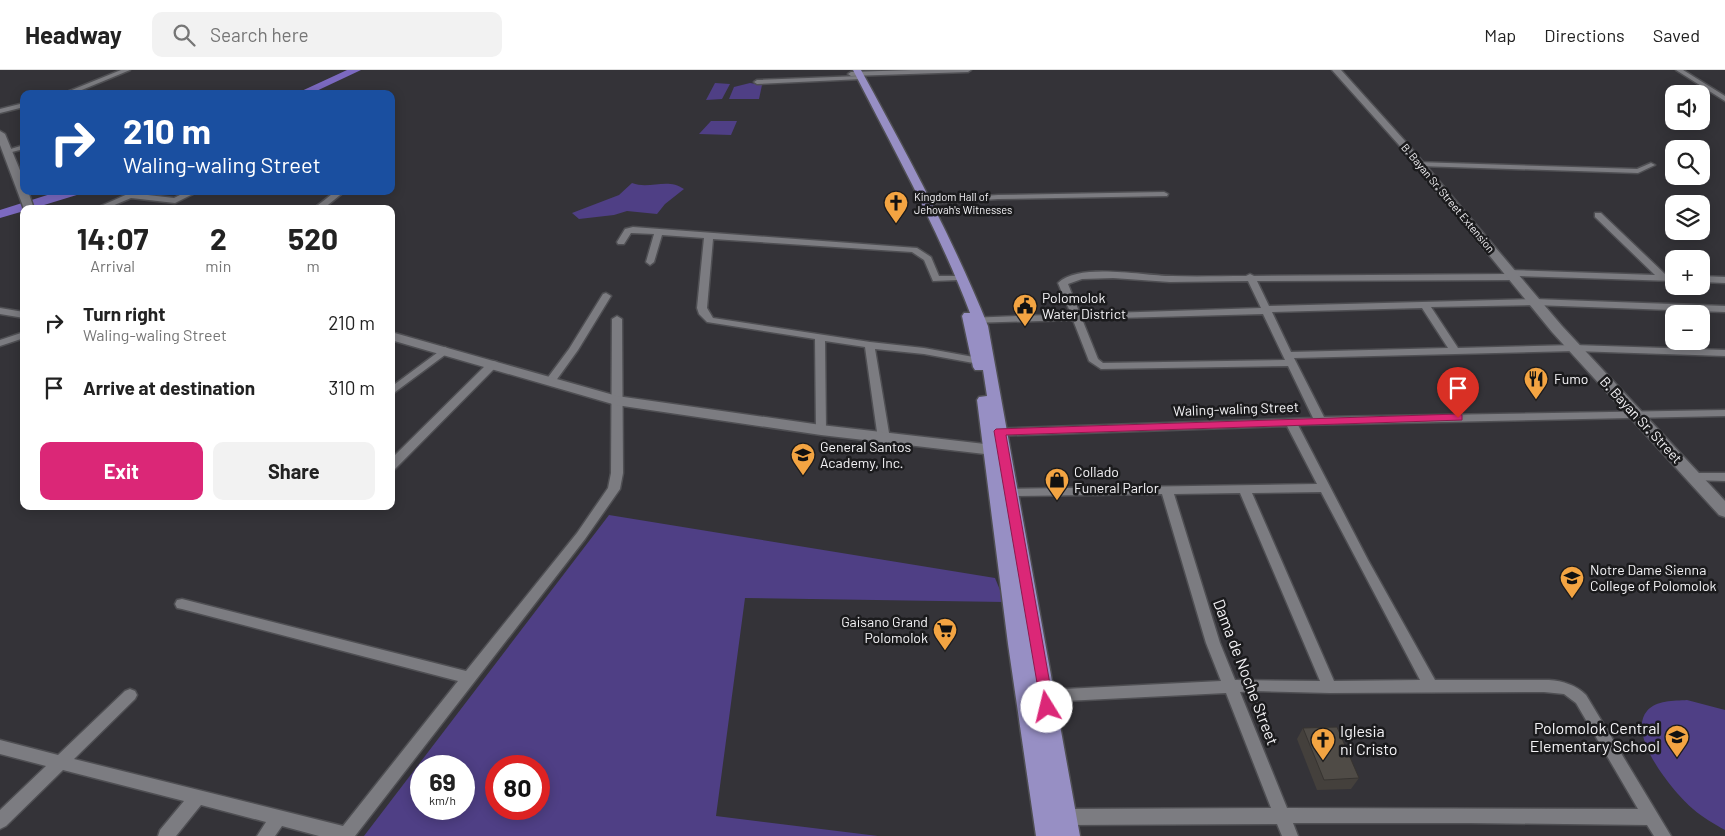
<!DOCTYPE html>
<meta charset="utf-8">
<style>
:root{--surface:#fff;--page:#f2f2f2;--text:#222;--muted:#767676;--line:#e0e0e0;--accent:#db2777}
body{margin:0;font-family:Barlow,sans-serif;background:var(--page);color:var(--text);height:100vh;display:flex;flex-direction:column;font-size:19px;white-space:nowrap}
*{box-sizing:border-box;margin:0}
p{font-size:16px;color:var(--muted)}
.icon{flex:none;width:28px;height:28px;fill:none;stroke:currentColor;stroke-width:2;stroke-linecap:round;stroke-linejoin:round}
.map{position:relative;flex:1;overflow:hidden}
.drawer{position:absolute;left:20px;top:135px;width:375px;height:305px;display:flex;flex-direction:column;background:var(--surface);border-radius:10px;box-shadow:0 2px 12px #0003}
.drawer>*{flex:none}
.banner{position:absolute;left:20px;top:20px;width:375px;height:105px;border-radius:10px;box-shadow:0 2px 12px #0003;background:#1a4fa0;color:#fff;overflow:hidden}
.fabs{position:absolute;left:1665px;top:15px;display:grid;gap:10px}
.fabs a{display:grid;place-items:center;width:45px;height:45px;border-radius:10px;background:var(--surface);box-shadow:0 2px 12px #0003;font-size:25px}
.speed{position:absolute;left:410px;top:685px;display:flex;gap:10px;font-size:25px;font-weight:700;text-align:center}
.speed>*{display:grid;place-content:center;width:65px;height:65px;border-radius:50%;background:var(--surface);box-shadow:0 2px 12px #0003;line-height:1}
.speed small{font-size:12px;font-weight:400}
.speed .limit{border:8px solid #d22;background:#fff;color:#111}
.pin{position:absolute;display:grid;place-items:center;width:42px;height:42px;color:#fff;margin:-51px -21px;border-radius:50% 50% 50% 0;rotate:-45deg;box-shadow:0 0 5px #0007}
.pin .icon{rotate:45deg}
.me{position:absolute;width:55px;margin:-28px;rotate:351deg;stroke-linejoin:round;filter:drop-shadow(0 0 4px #0008)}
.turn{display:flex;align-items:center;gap:18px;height:105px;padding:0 20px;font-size:22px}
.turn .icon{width:65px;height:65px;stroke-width:2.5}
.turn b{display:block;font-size:35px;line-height:42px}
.eta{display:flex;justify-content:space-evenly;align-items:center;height:85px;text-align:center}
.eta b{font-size:30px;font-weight:700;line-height:35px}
.primary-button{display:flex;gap:10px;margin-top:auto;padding:10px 20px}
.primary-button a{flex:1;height:58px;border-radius:10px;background:var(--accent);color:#fff;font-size:20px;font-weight:700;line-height:58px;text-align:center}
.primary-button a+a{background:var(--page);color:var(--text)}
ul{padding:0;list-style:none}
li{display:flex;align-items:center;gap:15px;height:65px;padding:0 20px}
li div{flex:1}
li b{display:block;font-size:19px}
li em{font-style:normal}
header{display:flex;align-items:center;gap:30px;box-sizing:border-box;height:70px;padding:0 25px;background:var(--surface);border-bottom:1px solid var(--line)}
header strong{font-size:24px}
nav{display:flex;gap:28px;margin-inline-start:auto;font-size:18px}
.search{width:350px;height:45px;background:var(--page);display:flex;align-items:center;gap:12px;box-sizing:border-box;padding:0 18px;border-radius:10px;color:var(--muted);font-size:19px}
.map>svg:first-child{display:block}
.green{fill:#4f3f85;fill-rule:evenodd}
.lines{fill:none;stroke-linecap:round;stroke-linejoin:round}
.river{fill:#7c6ac1;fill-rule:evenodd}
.minor-casing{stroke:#4f4f53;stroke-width:3}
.tertiary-casing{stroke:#4f4f53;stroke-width:3}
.trunk-casing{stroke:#4f4f53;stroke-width:3}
.minor{fill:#7c7c81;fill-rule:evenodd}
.tertiary{fill:#7c7c81;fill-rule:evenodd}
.trunk{fill:#978fc4;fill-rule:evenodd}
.wall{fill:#44403c}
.building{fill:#4f4b46;stroke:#373431}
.route{fill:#db2777;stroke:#8e194d}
.labels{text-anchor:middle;stroke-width:5;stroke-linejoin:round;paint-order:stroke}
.far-poi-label{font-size:11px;fill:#f4f3f6;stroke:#1b1b1d;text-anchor:start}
.far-street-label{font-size:11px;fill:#f4f3f6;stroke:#1b1b1d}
.poi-label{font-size:14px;fill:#f4f3f6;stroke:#1b1b1d;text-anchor:start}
.street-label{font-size:14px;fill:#f4f3f6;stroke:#1b1b1d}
.near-street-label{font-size:16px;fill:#f4f3f6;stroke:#1b1b1d}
.near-poi-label{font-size:16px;fill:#f4f3f6;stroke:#1b1b1d;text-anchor:end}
</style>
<header>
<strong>Headway</strong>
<div class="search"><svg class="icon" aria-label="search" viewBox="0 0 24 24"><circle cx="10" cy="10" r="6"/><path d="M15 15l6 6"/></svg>Search here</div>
<nav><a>Map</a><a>Directions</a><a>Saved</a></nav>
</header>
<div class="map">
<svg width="1725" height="766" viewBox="0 0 1725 766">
<rect width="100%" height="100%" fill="#343338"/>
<path class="green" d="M715,13l15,1 -8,15 -16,1z
M750,13l12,2 -3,14h-30l5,-12z
M711,51h26l-6,14 -32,-1z
M632,113c18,7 35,-6 52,6l-19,15 -8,10 -30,-3 -13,4 -35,4 -7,-6 47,-18z
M609,445l386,63 10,24 -260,-4 -29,218 162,20h-514zM421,696h43v43h-43zM496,696h43v43h-43z
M1687,630l38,10v120c-11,-6 -23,-13 -32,-21 -19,-16 -67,-74 -46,-98 9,-11 27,-10 40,-11z"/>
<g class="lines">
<path class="river" d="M347,0h14l-51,24h-15z
M60,121h21l-1,3 -49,15h-7v2l-24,7v-8z"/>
<defs>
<path id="minor" d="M121,0h9l-58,24h-10z
M912,0h59l-3,2 -117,4 -3,-2 3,-2z
M1676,0h7l42,26v5z
M860,6l3,2 -1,1 -105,5 -3,-2 3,-2z
M24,33v4l-24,6v-4z
M24,75v4l-16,4 -4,-2z
M1416,92l221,7 14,-6 4,2 -17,8 -219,-7 -4,-2z
M188,121h11l-24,12 -44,-5 -26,11h-11l36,-16 44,5z
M336,121h9l-22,18h-10z
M1164,122l4,2 -1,2 -169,3 -71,5 -4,-2 4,-2 71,-5z
M1595,143h6l65,62h8v6l-157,-5 -1,3 -3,1 -256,1 12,25 265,-7 191,7v6l-191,-7 -103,2 27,41 116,-3 151,5v6l-151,-5 -280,7 30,59 401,-7v6l-427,9 70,135 67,120h114c14,1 27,5 37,15l85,141h-17l-7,-11 -177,-2h-177l5,13h-16l-5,-12 -211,1 -6,-3 -2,-5 2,-5 6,-3 205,-1 -45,-115 -181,9 -5,-2 -2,-4 2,-4 5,-2 176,-9 -15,-38 -44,-149 -152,2 -4,-1 -2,-3 2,-3 311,-5 -30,-58 -295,10 -5,-4 1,-3 325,-11 -25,-52 -187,3 -12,-8 -16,-41 -102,3 -5,-3 2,-2 103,-4 -13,-31c21,-21 86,-7 114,-7 25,1 50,0 74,0l4,-2 4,2 252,-2 1,-3 3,-1 145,5 -60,-58zM1113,208l57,4 78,-1 13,27 -181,6 -12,-30 14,-5zM1422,238l26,40 -157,4 -19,-40zM1263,244l22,46 -182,3 -5,-4 -16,-40zM1321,422l99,188 -86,1 -82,-188zM1240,423l80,188 -85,-1 -15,-37 -46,-149zM1255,621l75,2 214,-1 20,2 12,9 62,106 -351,-1 -47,-116z
M633,157l284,21 14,9 8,19h19v4l-25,1 -9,-21 -12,-8 -199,-13 -6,69 6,10 157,24 54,6 55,10 5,3 -5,3 -55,-10 -49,-5 15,90 -6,4 -6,-4 -13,-92 -40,-6 1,89 -1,3h-8l-1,-3 -1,-91 -108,-17 -8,-8 -2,-6 7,-70 -42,-3 -8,27 -4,3 -4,-3 8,-28 -23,-1 -7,11h-6l-1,-2 8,-13z
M1701,206l24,1v6l-24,-1z
M606,223l5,3 -33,54 -23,32h-8l-1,-2 23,-31 34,-55z
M0,238l24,4v6l-24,-4z
M617,246l5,3 1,154 -3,16 -35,50 -230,297h-36l-37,-10 -7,10h-18l9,-14 -65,-17 -25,31h-18l2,-6 24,-29 -121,-31 -57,56 -6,3v-19l46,-44 -46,-12v-14l58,15 67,-64 5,-2 5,2 2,4 -2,4 -61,60 269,67 115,-145 -276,-72 -5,-1 -2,-4 2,-4 5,-1 284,72 111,-138 31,-45 3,-15 1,-154z
M24,262v6l-24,8v-6z
M445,277l5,3 -1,2 -58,43v-8z
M493,291l4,1 1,2 -1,2 -102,103 -4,1v-11l98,-97z
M1693,403h32v8l-36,-1 -2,-3 2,-3z"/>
<path id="tertiary" d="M1332,0h9l64,71 157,185 163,175v16l-6,-2 -167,-183 -153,-187z
M0,61l5,3 19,46v11h4l6,18h-10l-24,-64z
M391,262l226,64 204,29 181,21 7,5 -7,5 -181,-21 -205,-30 -225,-65z"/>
<path id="trunk" d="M853,0h8c46,84 91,167 127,256l92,510h-22l-40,-247 40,247h-22l-28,-192 -31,-244 2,-3 8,-1 -4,-26h-8l-2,-3 -11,-51 2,-3h6c-32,-84 -76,-163 -117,-243z"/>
</defs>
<use href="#minor" class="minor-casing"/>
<use href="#tertiary" class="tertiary-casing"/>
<use href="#trunk" class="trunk-casing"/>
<use href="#minor" class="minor"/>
<use href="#tertiary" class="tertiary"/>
<use href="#trunk" class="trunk"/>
</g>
<path class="wall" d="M1303,658l56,50 -8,11 -34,1 -20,-51z"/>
<path class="building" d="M1337,657l22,51 -35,2 -21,-52z"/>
<path class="route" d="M1458,344l4,1v5l-456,15 48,272 -2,5 -5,2 -5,-2 -48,-281 2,-2z"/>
<defs>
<symbol id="church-pin" viewBox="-11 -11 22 30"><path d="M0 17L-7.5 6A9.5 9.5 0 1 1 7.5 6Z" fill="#f3a442" stroke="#1b1b1d"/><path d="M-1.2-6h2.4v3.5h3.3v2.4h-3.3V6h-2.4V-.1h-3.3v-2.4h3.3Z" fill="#111"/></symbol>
<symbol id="civic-pin" viewBox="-11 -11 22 30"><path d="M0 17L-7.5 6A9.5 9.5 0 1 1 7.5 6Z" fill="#f3a442" stroke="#1b1b1d"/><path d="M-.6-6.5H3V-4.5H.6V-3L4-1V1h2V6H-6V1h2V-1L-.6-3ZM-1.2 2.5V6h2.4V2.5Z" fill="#111"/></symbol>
<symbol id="restaurant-pin" viewBox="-11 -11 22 30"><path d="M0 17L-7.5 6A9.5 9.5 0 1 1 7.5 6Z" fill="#f3a442" stroke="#1b1b1d"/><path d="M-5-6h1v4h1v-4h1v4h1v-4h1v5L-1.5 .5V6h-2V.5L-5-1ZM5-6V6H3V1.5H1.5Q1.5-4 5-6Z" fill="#111"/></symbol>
<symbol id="school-pin" viewBox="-11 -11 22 30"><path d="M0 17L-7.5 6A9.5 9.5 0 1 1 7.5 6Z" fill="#f3a442" stroke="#1b1b1d"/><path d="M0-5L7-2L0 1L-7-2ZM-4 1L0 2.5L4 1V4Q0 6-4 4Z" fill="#111"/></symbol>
<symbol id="shop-pin" viewBox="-11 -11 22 30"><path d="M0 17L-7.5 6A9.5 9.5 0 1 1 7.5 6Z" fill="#f3a442" stroke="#1b1b1d"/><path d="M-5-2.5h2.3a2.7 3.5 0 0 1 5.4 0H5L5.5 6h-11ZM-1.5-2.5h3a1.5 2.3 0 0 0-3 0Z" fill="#111"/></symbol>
<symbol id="university-pin" viewBox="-11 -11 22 30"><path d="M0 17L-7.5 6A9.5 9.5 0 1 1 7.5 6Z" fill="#f3a442" stroke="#1b1b1d"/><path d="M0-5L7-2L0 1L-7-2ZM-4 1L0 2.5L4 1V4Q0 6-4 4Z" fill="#111"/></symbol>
<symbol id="supermarket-pin" viewBox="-11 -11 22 30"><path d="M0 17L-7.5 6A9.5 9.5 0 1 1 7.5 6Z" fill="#f3a442" stroke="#1b1b1d"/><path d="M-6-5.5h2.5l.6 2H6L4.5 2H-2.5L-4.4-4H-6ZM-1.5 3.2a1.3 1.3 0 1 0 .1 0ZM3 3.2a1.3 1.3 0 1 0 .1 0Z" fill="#111"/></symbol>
</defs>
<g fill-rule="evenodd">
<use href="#church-pin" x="882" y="119" width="28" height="38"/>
<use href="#civic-pin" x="1011" y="222" width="28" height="38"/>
<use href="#restaurant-pin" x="1522" y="295" width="28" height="38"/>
<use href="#school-pin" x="789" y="371" width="28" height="38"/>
<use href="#shop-pin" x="1043" y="396" width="28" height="38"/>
<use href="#university-pin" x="1558" y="494" width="28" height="38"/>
<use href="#supermarket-pin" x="931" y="546" width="28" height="38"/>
<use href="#school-pin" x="1663" y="653" width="28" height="38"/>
<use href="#church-pin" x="1309" y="656" width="28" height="38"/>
</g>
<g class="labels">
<g class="far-poi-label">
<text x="914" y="131">Kingdom Hall of<tspan x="914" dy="13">Jehovah's Witnesses</tspan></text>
</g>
<g class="far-street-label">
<text transform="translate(1448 128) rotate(50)" y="4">B. Bayan Sr. Street Extension</text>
</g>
<g class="poi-label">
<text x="1042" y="233">Polomolok<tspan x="1042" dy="16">Water District</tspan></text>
<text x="1554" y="314">Fumo</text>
<text x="820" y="382">General Santos<tspan x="820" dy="16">Academy, Inc.</tspan></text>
<text x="1074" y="407">Collado<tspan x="1074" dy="16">Funeral Parlor</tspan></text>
<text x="1590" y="505">Notre Dame Sienna<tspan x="1590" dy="16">College of Polomolok</tspan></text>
<text x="928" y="557" text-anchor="end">Gaisano Grand<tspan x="928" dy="16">Polomolok</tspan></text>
</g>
<g class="street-label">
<text transform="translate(1236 339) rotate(-2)" y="5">Waling-waling Street</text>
<text transform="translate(1641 350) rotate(47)" y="5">B. Bayan Sr. Street</text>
</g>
<g class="near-street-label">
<text transform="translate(1246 602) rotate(69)" y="6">Dama de Noche Street</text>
</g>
<g class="near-poi-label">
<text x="1660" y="664">Polomolok Central<tspan x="1660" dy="18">Elementary School</tspan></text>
<text x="1340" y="667" text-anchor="start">Iglesia<tspan x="1340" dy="18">ni Cristo</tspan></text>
</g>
</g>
</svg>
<div class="fabs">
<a><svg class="icon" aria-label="sound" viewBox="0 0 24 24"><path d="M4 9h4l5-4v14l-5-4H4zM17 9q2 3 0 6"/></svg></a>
<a><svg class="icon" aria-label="search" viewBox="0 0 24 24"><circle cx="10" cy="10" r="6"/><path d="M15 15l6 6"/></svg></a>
<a><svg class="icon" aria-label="layers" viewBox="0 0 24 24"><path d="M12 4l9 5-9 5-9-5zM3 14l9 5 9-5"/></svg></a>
<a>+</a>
<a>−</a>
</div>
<div class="speed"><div>69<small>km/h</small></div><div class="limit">80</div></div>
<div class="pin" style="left:1458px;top:348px;background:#d93025"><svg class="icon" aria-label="arrive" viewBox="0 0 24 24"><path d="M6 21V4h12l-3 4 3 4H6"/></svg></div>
<svg class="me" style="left:1047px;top:637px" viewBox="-20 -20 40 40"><circle r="19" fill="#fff"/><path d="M0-13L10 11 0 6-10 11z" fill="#db2777"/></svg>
<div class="banner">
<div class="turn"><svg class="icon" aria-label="right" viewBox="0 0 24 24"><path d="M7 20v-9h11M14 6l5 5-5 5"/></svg><div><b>210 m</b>Waling-waling Street</div></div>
</div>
<section class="drawer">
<div class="eta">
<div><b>14:07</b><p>Arrival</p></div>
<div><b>2</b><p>min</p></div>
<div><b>520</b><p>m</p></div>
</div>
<ul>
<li><svg class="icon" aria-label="right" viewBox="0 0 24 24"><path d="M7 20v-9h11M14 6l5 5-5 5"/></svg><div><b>Turn right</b><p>Waling-waling Street</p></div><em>210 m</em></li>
<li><svg class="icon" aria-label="arrive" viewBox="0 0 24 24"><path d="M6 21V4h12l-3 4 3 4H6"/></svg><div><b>Arrive at destination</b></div><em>310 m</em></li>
</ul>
<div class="primary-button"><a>Exit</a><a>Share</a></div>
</section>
</div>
